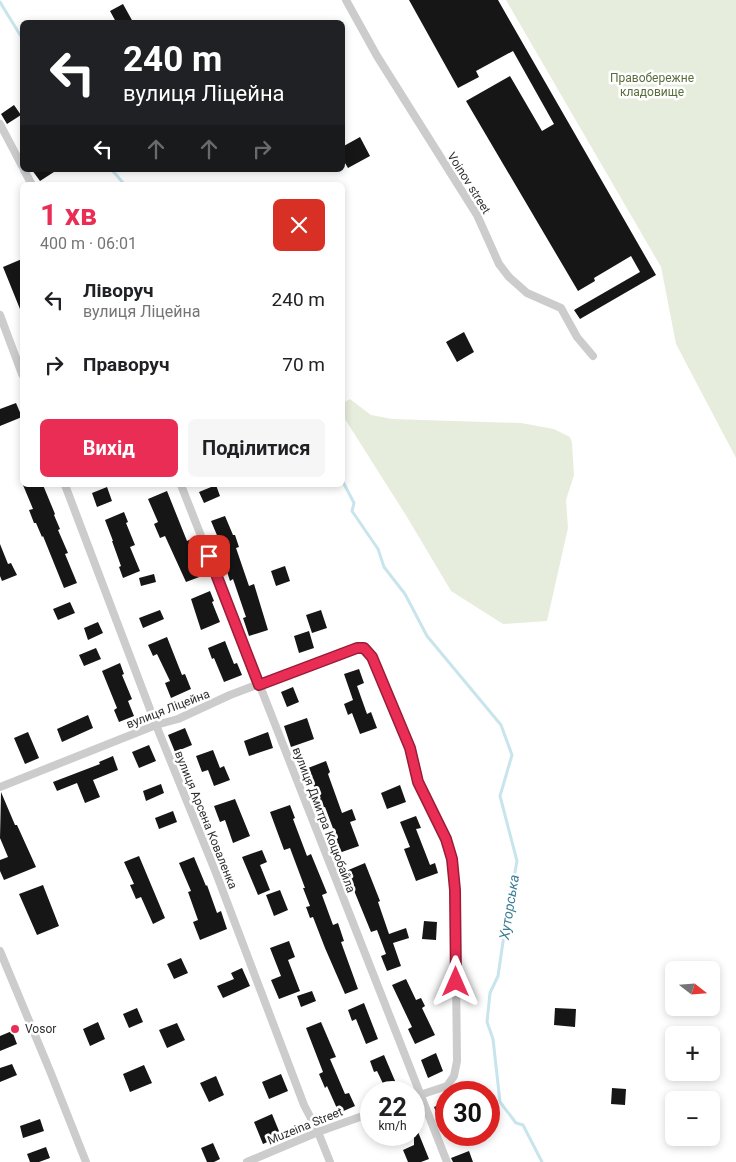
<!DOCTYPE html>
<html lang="uk">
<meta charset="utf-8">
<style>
:root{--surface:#fff;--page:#f6f6f6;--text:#202124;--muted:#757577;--accent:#ea2d54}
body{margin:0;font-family:Roboto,sans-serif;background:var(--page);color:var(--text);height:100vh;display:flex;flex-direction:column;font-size:19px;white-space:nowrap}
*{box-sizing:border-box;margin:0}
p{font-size:16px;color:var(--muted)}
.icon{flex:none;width:28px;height:28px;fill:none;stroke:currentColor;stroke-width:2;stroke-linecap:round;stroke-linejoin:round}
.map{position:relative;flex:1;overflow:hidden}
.side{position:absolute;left:20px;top:182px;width:325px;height:305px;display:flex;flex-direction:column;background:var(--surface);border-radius:8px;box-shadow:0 2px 8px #0003}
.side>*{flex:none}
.top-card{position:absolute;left:20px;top:20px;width:325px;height:152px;border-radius:8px;box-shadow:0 2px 8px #0003;background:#202124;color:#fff;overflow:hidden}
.needle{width:32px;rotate:107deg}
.controls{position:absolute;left:665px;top:961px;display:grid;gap:10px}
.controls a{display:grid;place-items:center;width:55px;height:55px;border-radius:8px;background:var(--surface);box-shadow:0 2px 8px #0003;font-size:25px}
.speed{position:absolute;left:360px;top:1081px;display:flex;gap:10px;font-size:25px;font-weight:700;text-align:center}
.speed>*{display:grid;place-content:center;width:65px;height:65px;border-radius:50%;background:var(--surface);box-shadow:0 2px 8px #0003;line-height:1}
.speed small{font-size:12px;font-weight:400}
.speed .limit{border:8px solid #d22;background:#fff;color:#111}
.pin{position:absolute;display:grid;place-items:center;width:42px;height:42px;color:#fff;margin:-21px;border-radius:10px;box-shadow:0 2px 8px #0006}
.me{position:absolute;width:55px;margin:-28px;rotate:0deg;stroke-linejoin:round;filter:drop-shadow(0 0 4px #0008)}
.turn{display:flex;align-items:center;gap:18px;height:105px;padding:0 20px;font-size:22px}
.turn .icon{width:65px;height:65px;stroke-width:2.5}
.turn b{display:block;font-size:35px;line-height:42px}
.lanes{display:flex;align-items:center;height:48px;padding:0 20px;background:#0003;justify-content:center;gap:25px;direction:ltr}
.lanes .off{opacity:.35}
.round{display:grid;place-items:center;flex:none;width:52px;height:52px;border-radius:8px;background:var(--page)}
.headline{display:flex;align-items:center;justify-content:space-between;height:85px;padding:0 20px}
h1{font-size:30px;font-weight:700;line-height:38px;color:var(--accent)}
.action{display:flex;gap:10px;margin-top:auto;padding:10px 20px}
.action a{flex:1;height:58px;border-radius:8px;background:var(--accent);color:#fff;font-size:20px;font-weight:700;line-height:58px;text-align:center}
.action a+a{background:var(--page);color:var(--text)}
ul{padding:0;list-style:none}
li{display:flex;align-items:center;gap:15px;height:65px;padding:0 20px}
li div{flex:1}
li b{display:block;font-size:19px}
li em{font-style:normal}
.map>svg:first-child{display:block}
.green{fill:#e7eddd}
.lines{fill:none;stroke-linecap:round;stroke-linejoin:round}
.stream{stroke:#c8e4ed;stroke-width:3}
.building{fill:#161616}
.street{stroke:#ccc;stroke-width:8}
.route-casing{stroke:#981d37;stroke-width:12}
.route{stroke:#ea2d54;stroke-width:9}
.poi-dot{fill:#ea2d54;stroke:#fff;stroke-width:2}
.labels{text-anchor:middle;stroke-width:5;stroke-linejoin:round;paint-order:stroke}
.park-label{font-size:12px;fill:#596c3b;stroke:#fff}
.street-label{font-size:12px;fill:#2f2f2f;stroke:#fff}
.poi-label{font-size:12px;fill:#2f2f2f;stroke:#fff;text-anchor:start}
.water-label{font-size:14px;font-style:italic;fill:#3a7d94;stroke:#fff}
</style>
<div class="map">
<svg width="736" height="1162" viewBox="0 0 736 1162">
<rect width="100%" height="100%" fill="#fff"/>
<path class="green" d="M506,0h230v458l-60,-114 -15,-77z
M350,399l21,16 21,4 129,4 33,6 16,8 2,6 2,32 -8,25 2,28 -21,93 -44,3 -52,-33 -44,-74 -64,-101v-13z"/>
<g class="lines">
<path class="stream" d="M0,2l22,36
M112,170l13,15
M342,480l12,23 -2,8 26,38 6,18 21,27 22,42 74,89 11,30 -12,41 17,65 -12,67 -7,48 -8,17 -3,29 6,17 7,63 16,21 7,2 19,37"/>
</g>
<path class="building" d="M409,0h89l158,275 -76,44 -6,-9 66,-38 -9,-16 -37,22 1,3 -17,10 -112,-190 44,-25 32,55 12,-7 -41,-73 -37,20 3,6 -21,11z
M123,4l10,18h-17l-6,-11z
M14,105l7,10 -14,9 -6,-10z
M360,137l10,19 -22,12 -6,-10v-11z
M32,170h25l-17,11z
M22,259v55l-19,-47z
M464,332l10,20 -17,10 -11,-20z
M16,403l6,14 -22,9v-17z
M23,485h20l12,29 -1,1 6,14 -2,1 10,23 -3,1 12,29 -13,5 -21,-52 -1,1 -6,-14h-2l-5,-13 4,-1z
M216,485l4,11 -16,7 -5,-11z
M107,487l5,14 -15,6 -5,-14z
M167,491l20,50 4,-2 4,10 -3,2 10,25 -16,6 -21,-46 -5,2 -6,-14 4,-2 -10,-23z
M124,512l4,10 -2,1 9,22 -5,2 10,24 -17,7 -4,-11 2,-1 -9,-25h1l-8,-21z
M225,516l8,19h2l4,12 -3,1 13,38 5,-2 14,46 -19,6 -6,-18 3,-1 -13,-38 -3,2 -13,-40 2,-1 -8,-19z
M0,544l8,20 3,-1 6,12 -15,6 -2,-5z
M285,566l5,15 -14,5 -5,-15z
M154,574l2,8 -15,4 -2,-8z
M210,591l4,10 -2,1 8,20 -19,8 -10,-31z
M70,602l5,11 -17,7 -5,-11z
M160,610l4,9 -21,9 -4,-10z
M321,610l6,18 -15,5 -6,-18z
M98,622l5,11 -15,7 -4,-12z
M309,631l5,17 -15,5 -5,-17z
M167,637l15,38 3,-1 6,15 -20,9 -6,-15 5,-2 -13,-27 -4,2 -5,-11z
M225,641l9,23 3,-1 5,12 -18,7 -10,-24 -2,1 -4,-11z
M96,648l5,11 -17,7 -5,-11z
M120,663l4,11 -2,1 10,24 -4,2 6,15 -15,6 -5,-12 3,-2 -15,-37z
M359,669l5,14 -7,3 10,28 4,-2 6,16 -17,6 -8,-21 -4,2 -4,-11 9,-4 -9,-26z
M293,687l6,15 -12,5 -6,-15z
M88,715l5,13 -31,14 -5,-13z
M307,718l7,21 -23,8 -7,-21z
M185,728l7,17 -17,7 -7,-17z
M28,732l11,26 -14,6 -11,-26z
M268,732l5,16 -24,8 -5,-15z
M149,745l7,16 -17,7 -7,-16z
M213,750l7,18 4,-2 6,14 -16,6 -6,-16 -6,2 -6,-16z
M113,756l5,14 -25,10 7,17 -15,6 -8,-20 -20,8 -4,-9 47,-18 -1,-2z
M326,761l4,11 -2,2 14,39 10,-4 4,11 -6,2 9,24 -20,7 -5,-13 3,-1 -12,-32 -4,1 -13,-40z
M161,784l3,9 -18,8 -3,-10z
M400,785l6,17 -19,7 -6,-16z
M1,792l14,33h2l19,42 -32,13 -4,-9v-11l8,-3 -8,-19z
M235,799l15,37 -17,7 -8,-23 -5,2 -6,-16z
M290,805l5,13 -2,1 14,37 4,-2 16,39 -5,2 11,30 5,-2 6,18 -3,1 17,47 -13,5 -20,-46 -12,-31 -3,1 -4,-11 4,-1 -7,-18h2l-15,-40 -6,2 -14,-38z
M173,811l4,11 -18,7 -4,-11z
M416,816l5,12 -5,1 14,36 5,-2 3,10 -22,8 -12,-32 6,-2 -10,-25z
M262,850l5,12 -7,3 10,25 -12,5 -16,-38z
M139,856l26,62 -12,6 -12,-27 -5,2 -6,-14 4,-1 -10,-22z
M194,857l12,29 1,-1 10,28 4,-2 6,18 -27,11 -7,-18 5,-2 -10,-28 3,-1 -12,-28z
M365,863l15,38 -2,1 11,32 17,-6 3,10 -16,5 8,23 -14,5 -6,-15 5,-2 -9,-24 -6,2 -25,-61z
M43,885l16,41 -22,9 -18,-41z
M280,890l8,20 -14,6 -8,-21z
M424,921l13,1 -1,18 -14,-1z
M289,941l6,16 -7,3 12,31 -21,8 -8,-19 10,-4 -11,-28z
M181,958l7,15 -14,6 -7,-15z
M242,968l8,18 -27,12 -6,-12 17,-7 -3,-6z
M406,979l10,21 5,-2 4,8 -3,2 13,27 -20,9 -7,-15 4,-2 -20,-42z
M312,991l4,10 -15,6 -4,-11z
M364,1003l14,36 -12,5 -10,-25 -4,2 -4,-11z
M137,1008l6,14 -14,6 -6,-14z
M555,1008l21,1 -1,18 -21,-2z
M98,1022l7,17 -15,7 -7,-17z
M321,1022l15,35 -6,2 15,35 4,-1 6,13 -16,7 -12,-27 -2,2 -6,-14 4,-2 -17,-44z
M177,1023l8,17 -18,8 -8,-18z
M12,1031l5,13 -17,7v-15z
M436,1053l7,18 -15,7 -7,-18z
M384,1055l14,33 -11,4 -10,-21 -3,1 -4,-11z
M12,1064l5,11 -17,7v-14z
M144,1065l8,18 -22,9 -7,-18z
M281,1074l7,17 -19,8 -7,-17z
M216,1076l8,19 -15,7 -9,-19z
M612,1088l14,1 -1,16 -14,-1z
M446,1102v34l-12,-29z
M272,1114l9,22 -18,8 -9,-22z
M40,1119l4,12 -21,7 -3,-12z
M414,1122l15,37 -8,3h-13l-5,-12 11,-5z
M213,1143l7,16 -6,3h-7l-6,-14z
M46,1147l4,11 -11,4h-9l-3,-8z
M469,1151l4,11h-20l-2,-4z"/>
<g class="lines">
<path class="street" d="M346,0l31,56 100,159 22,49 10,13 18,16 34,15 16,29 16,19
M0,124l22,42
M24,170l8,15
M0,315l22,59
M65,485l91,240 60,148 88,232 14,27 12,30
M181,485l266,677
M0,787l156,-62 22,-6 52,-24 113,-43 19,-5 6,3 4,7 10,23 28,68 8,34 28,57 6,20 3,31 2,171 -3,15 -7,10 -33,11
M0,951l50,120 36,91
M247,1162l71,-30 53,-19"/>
</g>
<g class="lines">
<defs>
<path id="route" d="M209,556l50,129 98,-37h7l8,9 38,91 8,34 28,57 6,20 3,31 1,92"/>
</defs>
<use href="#route" class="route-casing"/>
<use href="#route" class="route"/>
</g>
<circle class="poi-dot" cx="15" cy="1029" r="5"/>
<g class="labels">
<g class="park-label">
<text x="652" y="82">Правобережне<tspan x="652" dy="14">кладовище</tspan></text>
</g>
<g class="street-label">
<text transform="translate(469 183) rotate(58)" y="4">Voinov street</text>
<text transform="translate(168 709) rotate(-21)" y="4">вулиця Ліцейна</text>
<text transform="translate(206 820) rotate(68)" y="4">вулиця Арсена Коваленка</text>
<text transform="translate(324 820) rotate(69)" y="4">вулиця Дмитра Коцюбайла</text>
<text transform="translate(305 1126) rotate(-22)" y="4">Muzeina Street</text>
</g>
<g class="poi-label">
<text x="25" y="1033">Vosor</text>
</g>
<g class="water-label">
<text transform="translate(509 907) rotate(-81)" y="5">Хуторська</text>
</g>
</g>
</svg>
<div class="controls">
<a><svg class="needle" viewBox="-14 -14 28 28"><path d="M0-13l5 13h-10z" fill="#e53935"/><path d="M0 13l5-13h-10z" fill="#757577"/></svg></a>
<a>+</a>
<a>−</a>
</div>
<div class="speed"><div>22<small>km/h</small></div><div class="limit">30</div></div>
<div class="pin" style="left:209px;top:556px;background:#d93025"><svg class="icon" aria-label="arrive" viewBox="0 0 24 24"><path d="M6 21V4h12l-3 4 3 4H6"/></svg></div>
<svg class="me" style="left:456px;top:982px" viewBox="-20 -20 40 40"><path d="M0-17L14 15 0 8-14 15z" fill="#ea2d54" stroke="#fff" stroke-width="4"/></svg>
<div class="top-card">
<div class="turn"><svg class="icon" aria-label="left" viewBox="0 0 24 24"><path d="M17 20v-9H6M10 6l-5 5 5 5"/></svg><div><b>240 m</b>вулиця Ліцейна</div></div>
<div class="lanes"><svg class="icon" aria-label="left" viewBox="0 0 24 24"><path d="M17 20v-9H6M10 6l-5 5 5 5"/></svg><svg class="icon off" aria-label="ahead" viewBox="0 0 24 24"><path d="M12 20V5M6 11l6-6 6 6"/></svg><svg class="icon off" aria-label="ahead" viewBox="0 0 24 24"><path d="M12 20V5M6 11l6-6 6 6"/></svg><svg class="icon off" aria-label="right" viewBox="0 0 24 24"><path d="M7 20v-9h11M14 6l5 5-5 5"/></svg></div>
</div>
<section class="side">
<div class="headline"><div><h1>1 хв</h1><p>400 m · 06:01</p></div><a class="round" style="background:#d93025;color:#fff"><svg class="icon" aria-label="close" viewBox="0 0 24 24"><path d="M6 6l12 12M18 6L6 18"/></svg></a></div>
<ul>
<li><svg class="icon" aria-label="left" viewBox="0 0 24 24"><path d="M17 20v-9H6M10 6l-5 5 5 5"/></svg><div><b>Ліворуч</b><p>вулиця Ліцейна</p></div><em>240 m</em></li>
<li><svg class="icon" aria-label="right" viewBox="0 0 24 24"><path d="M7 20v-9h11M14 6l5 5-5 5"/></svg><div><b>Праворуч</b></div><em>70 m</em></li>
</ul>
<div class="action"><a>Вихід</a><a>Поділитися</a></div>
</section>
</div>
